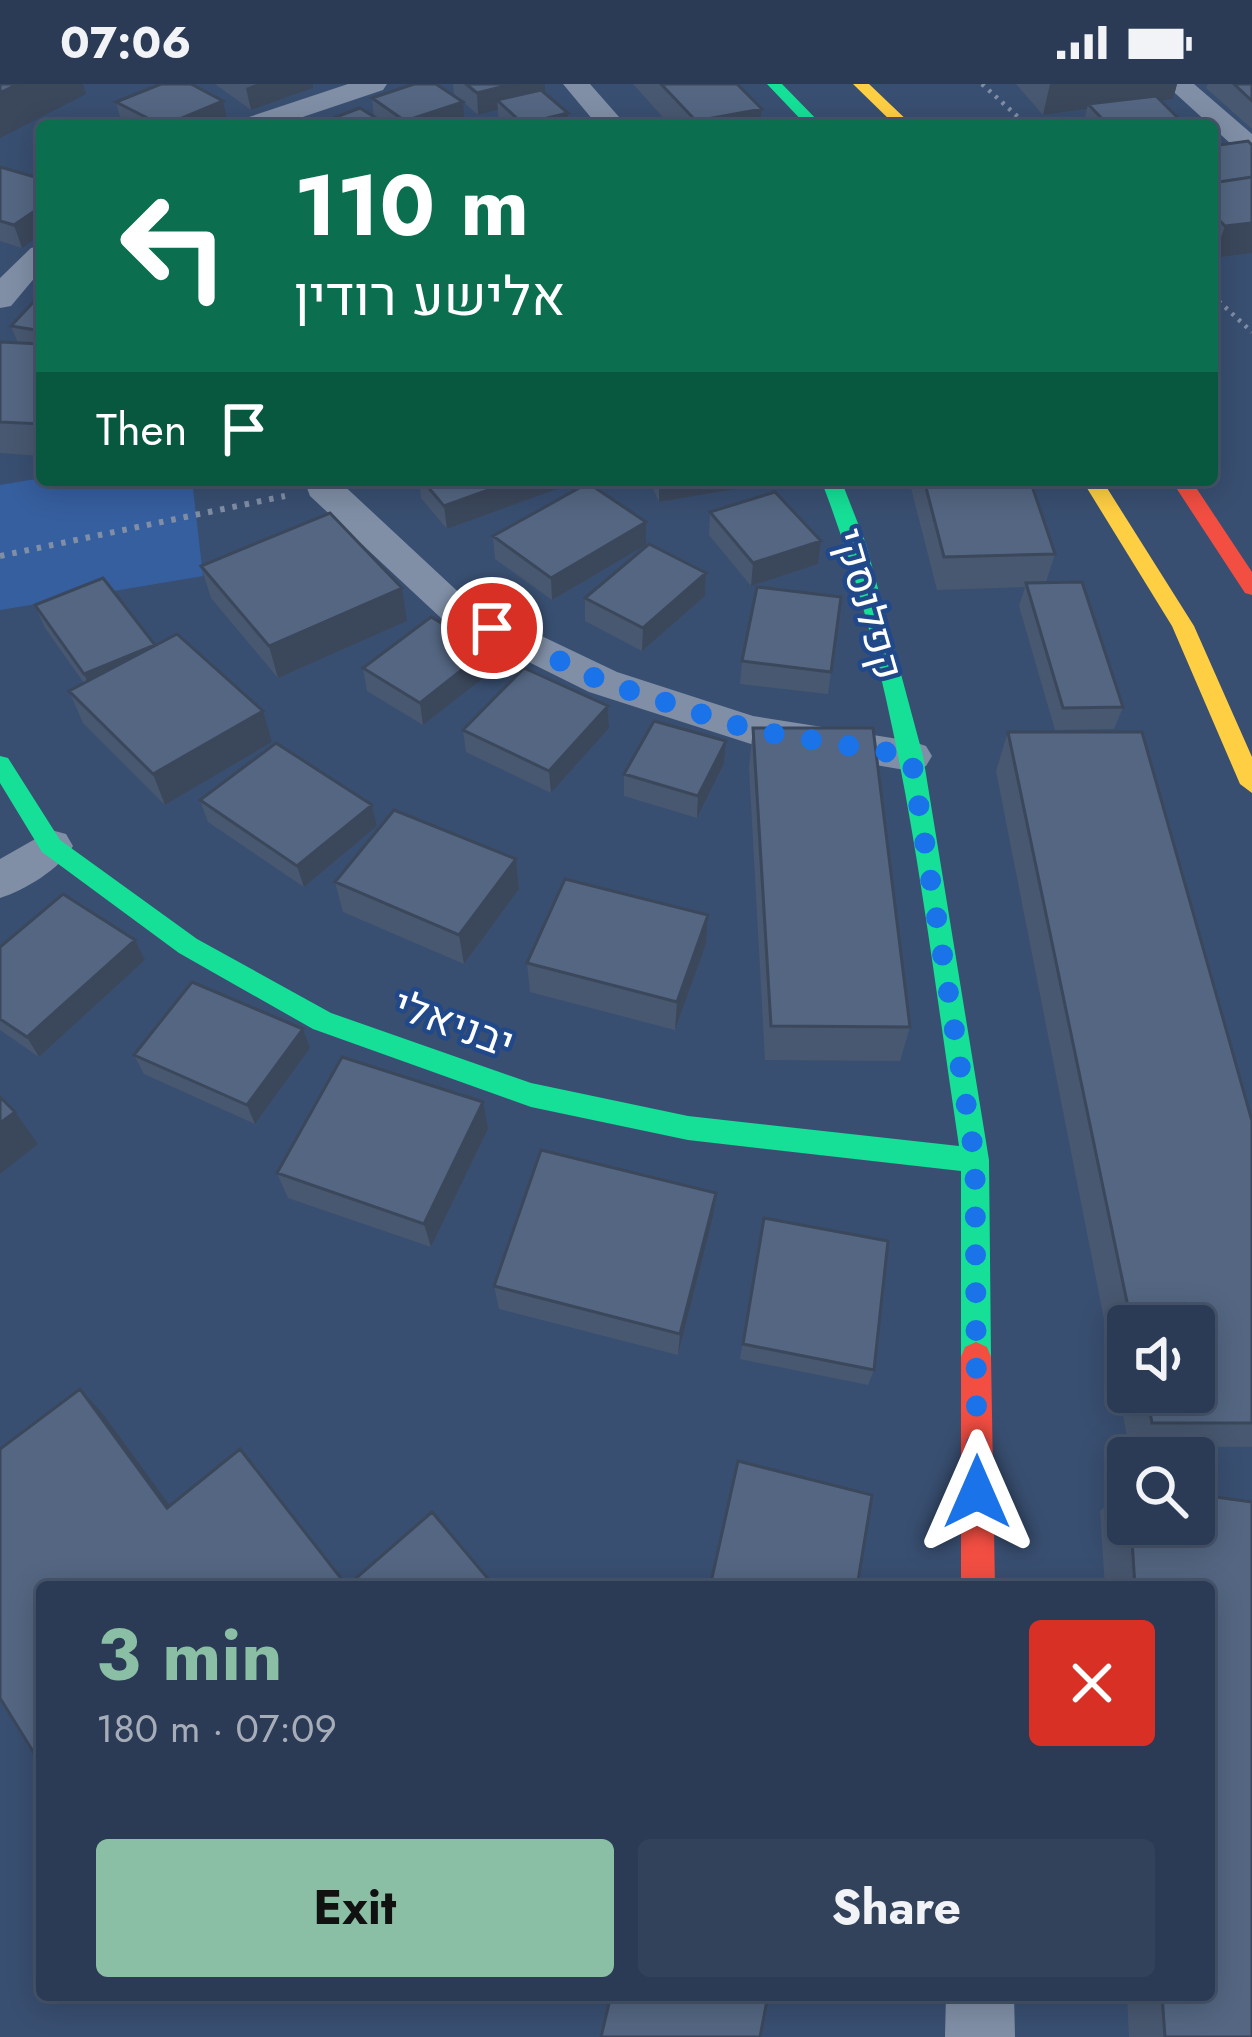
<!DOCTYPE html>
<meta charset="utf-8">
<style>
:root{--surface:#2b3b55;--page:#33425b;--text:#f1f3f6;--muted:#a6adb9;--line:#47556c;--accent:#8abfa5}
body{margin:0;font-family:Jost,Heebo,sans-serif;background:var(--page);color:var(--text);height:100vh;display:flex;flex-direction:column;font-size:45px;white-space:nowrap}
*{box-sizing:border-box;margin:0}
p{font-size:39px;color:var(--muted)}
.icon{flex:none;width:66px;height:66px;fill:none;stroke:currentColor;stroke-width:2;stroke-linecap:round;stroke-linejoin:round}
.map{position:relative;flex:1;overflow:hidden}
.side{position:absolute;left:36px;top:1497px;width:1179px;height:420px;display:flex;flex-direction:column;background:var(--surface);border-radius:12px;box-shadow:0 6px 30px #0003,0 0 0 3px var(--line)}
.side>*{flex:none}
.hud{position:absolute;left:36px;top:36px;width:1182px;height:366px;border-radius:12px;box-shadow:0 6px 30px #0003,0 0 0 3px var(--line);background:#0b6e4f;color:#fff;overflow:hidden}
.buttons{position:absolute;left:1107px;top:1221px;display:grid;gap:24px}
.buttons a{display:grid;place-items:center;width:108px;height:108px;border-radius:12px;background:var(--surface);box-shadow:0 6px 30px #0003,0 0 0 3px var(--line);font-size:60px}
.pin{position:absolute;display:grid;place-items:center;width:102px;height:102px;color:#fff;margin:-51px;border:6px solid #fff;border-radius:50%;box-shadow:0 3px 12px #0007}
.me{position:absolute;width:132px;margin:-66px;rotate:0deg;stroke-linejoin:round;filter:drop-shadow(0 0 9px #0008)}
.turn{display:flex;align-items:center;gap:42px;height:252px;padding:0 60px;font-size:54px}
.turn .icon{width:156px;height:156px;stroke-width:2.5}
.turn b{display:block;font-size:84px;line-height:102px}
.then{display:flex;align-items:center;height:114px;padding:0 60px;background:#0003;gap:24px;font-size:45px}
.round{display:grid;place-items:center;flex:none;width:126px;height:126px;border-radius:12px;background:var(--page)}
.overview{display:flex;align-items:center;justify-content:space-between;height:204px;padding:0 60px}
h1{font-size:72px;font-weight:700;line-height:90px;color:var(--accent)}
.button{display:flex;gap:24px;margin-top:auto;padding:24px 60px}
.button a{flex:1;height:138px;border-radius:12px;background:var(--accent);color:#111;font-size:48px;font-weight:700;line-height:138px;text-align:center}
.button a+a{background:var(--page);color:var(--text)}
.status{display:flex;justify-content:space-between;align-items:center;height:84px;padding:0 60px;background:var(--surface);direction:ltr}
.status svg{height:33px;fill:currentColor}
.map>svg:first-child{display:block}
.green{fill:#365f9f}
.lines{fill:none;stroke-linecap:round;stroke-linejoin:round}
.path-far1{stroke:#808fa6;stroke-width:4.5;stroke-dasharray:3 6;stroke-linecap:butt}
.path{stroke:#808fa6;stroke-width:6;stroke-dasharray:4.5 8;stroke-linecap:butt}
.street{fill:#808fa6;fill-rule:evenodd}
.fast{fill:#16e098;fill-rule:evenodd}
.slow{fill:#ffcf43;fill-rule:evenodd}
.jam{fill:#f24e42;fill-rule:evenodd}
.wall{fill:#485870;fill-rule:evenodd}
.shaded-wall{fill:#3b475b}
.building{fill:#546682;stroke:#3b475b;stroke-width:3}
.route{stroke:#1a73e8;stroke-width:21;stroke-dasharray:0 37.8}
.labels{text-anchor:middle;stroke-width:9;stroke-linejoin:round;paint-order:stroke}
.street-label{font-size:42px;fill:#fff;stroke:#214989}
</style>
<div class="status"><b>07:06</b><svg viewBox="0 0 49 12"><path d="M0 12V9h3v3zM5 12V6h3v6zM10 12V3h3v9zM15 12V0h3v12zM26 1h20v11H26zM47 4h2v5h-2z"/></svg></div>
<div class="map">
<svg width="1252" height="1953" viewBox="0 0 1252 1953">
<rect width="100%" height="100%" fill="#394f71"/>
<path class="green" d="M42,394l150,2 11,96 -203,34v-125z"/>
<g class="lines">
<path class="path-far1" d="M982,0l46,42
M1212,211l40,37"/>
<path class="path" d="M0,472l285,-60"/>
<path class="street" d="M348,0h39l-4,6 -107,36h-40l4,-6z
M563,0h27l37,42h-29z
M1165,0h29l58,50v22l-10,-2z
M42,161v24l-31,37 -11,2v-30l31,-30z
M304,396h34l130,121 149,71 136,44 158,25 15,5 6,10 -6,10 -15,5 -160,-27 -162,-52 -147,-73 -132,-123z
M51,746l15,4 7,12c-13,23 -48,44 -73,52v-39z
M946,1911h68l1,42h-70z"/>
<path class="fast" d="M767,0h15l41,42h-16z
M821,396h20l25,64 57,212 66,404 2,197 -4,10 -11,5 -11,-5 -4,-10v-186l-273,-31 -157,-33 -218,-78 -134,-76 -137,-101 -42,-69v-27l8,2 52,82 137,99 134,74 200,70 157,33 271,30c-34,-224 -56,-454 -138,-666z"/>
<path class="slow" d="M853,0h16l44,42h-17z
M1082,396h20l92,146 58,131v36l-12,-9 -68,-158z"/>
<path class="jam" d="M1171,396h20l61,92v23l-7,-2z
M976,1258l11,5 4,10 4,230h-34v-230l4,-10z"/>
</g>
<path class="wall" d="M215,0h98v4l-62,22z
M453,0h92v9l23,33h18h-83l-4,-4 -1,-12 -20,5 -24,-21z
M633,0h104l25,25 -2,17h-89z
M1016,0h161l-4,15 -12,1 25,26h-103l4,-17 -44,6z
M1208,0h44v45l-46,-41z
M372,14l93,26 -6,2h-147l62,-9z
M116,18l112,21 -7,3h-94l-5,-2z
M1252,61v108l-38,5 -2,-2v-110z
M0,83l22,81 -22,-7z
M42,209v163l-42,-3v-111l18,1 -7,-17z
M419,396h140l1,8 -113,41 -26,-31z
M649,396h140l-130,22z
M909,396h121l25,74 -9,28 77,125 -9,22 -59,1 -36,-124 6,-19 -88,3z
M710,428l111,29 -3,23 -67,22 -42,-51z
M493,452l153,9 -94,55 -57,-41z
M201,482l206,55 -129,57 -67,-80z
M706,489l-1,23 -63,55 -57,-30v-23z
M841,513l-13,97 -88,-10 2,-23z
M35,521l120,40 117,97 -107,63 -82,-82 -14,-32 15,-8 -39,-55z
M363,584l127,5 -67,52 -56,-34z
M608,622l1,22 -58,65 -85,-41 -3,-22z
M753,644l157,299 -10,34 -135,-1 -16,-293z
M1008,648l244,389v326l-123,-1 -133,-675zM1128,1242h66v66h-66z
M726,657l-2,23 -27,54 -73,-22v-22z
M200,716l172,5 5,21 -73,61 -96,-65z
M516,775l3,30 -55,75 -121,-52 -8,-30z
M708,831l-2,29 -31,86 -145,-38 -3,-29z
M0,863l145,13 -106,97 -39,-27z
M303,945l7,19 -55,76 -111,-50 -10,-19z
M488,1045l-57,118 -143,-49 -11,-25z
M713,1133l-35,138 -179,-46 -5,-23z
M764,1134l110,152 -6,15 -128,-26z
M1128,1401v39h66v-30l58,8v535h-123l-2,-42h82v-408h-104l-5,-76z"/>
<path class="shaded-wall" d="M18,0h65l3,10 -86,44v-45z
M257,0h56v4l-62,22 -5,-22z
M513,0h32v14l-48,2 1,10 -20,5 -1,-22z
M1050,0h127l-4,15 -80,9 -5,-4 -1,5 -44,6z
M223,17l5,22 -7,3h-58z
M463,18l2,22 -6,2h-54v-5z
M762,25l-2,17h-64v-5z
M568,29v13h-45v-2z
M42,122v28l-20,14 -8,-23z
M1252,139v30l-38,5 11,-32z
M516,396h43l1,8 -113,41 -3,-23z
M659,396h130l-130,22z
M646,438v23l-94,55 -1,-22z
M821,457l-3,23 -67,22 2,-23z
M706,489l-1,23 -63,55 1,-23z
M402,504l5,33 -129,57 -9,-32z
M155,561l-61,52 -10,-23z
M487,566l3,23 -67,52 -3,-22z
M608,622l1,22 -58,65 -2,-22z
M263,627l9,31 -107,63 -12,-31z
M726,657l-2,23 -27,54 1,-22z
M372,721l5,21 -73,61 -7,-21z
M516,775l3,30 -55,75 -5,-29z
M708,831l-2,29 -31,86 2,-28z
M135,856l10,20 -106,97 -12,-20z
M303,945l7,19 -55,76 -8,-19z
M483,1018l5,27 -57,118 -7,-23z
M15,1028l23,32 -38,30v-51z
M716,1109l-3,24 -35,138 2,-21z
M80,1305l23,25 84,115 -20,-21z"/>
<path class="building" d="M0,0h18l-18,9z
M161,0h30l32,17 -60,25 -47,-24z
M414,0h22l27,18 -58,19 -33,-23z
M466,0h47l-36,9z
M661,0h76l25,25 -66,12z
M1234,0h18v17z
M541,6l27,23 -45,11 -26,-24z
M1156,12l30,30h-77l-21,-22z
M360,24l29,18h-77z
M1248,57l4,4v32l-40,6v-37z
M0,83l42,12v27l-28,19 -14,-4z
M1252,93v46l-27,3 -13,-13v-30z
M42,209v38l-31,-5z
M0,258l42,2v80l-42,-2z
M422,396h94l-72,26z
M924,396h106l25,74 -111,3z
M588,399l58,39 -95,56 -58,-42z
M775,408l46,49 -68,22 -43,-51z
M330,429l72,75 -133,58 -68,-80z
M649,460l57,29 -63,55 -58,-30z
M103,494l52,67 -71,29 -49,-69z
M1082,498l41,125 -60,1 -37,-125z
M757,503l84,10 -10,75 -89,-11z
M431,533l56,33 -67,53 -57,-35z
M177,550l86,77 -110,63 -84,-83z
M524,584l84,38 -59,65 -86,-41z
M654,637l72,20 -28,55 -74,-22z
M753,644h120l37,299 -139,-1z
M1008,648h134l110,389v302h-100l-6,-31h48v-66h-62z
M276,659l96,62 -75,61 -97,-66z
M394,726l122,49 -57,76 -124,-53z
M565,795l143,36 -31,87 -150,-39z
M63,810l72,46 -108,97 -27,-18v-72z
M192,898l111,47 -56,76 -113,-50z
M342,973l141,45 -59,122 -147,-51z
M0,1013l15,15 -15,11z
M541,1066l175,43 -36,141 -186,-48z
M764,1134l124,23 -14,129 -131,-26z
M80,1305l87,119 73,-59 107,137 85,-74 63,75h-453v179l-42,-68v-249z
M738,1377l134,34 -15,92h-147z
M1194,1410l58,8v535h-87l-3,-42h47v-408h-74l-4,-63h63z
M611,1911h157l-8,42h-159z"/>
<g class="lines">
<path class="route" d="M492,544l111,54 148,48 160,26 64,404 2,332"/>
</g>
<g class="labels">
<g class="street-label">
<text transform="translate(869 520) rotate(74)" y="15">קפלנסקי</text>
<text transform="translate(454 939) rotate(20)" y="15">יבניאלי</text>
</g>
</g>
</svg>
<div class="buttons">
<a><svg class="icon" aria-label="sound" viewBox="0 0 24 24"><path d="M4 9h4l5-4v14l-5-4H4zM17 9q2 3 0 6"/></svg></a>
<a><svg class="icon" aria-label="search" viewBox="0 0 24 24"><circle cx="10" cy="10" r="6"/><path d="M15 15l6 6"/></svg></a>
</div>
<div class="pin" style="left:492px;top:544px;background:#d93025"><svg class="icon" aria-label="arrive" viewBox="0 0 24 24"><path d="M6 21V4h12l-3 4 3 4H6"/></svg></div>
<svg class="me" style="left:977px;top:1408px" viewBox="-20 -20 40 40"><path d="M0-17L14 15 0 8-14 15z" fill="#1a73e8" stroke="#fff" stroke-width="4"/></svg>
<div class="hud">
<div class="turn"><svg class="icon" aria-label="left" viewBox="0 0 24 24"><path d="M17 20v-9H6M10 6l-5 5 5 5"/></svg><div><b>110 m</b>אלישע רודין</div></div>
<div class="then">Then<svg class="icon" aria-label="arrive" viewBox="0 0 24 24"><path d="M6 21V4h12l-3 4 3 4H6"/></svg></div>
</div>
<section class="side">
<div class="overview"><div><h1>3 min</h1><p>180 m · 07:09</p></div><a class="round" style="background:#d93025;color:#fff"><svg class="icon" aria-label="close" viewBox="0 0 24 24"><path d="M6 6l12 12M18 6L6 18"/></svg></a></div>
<div class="button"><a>Exit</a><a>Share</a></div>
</section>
</div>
